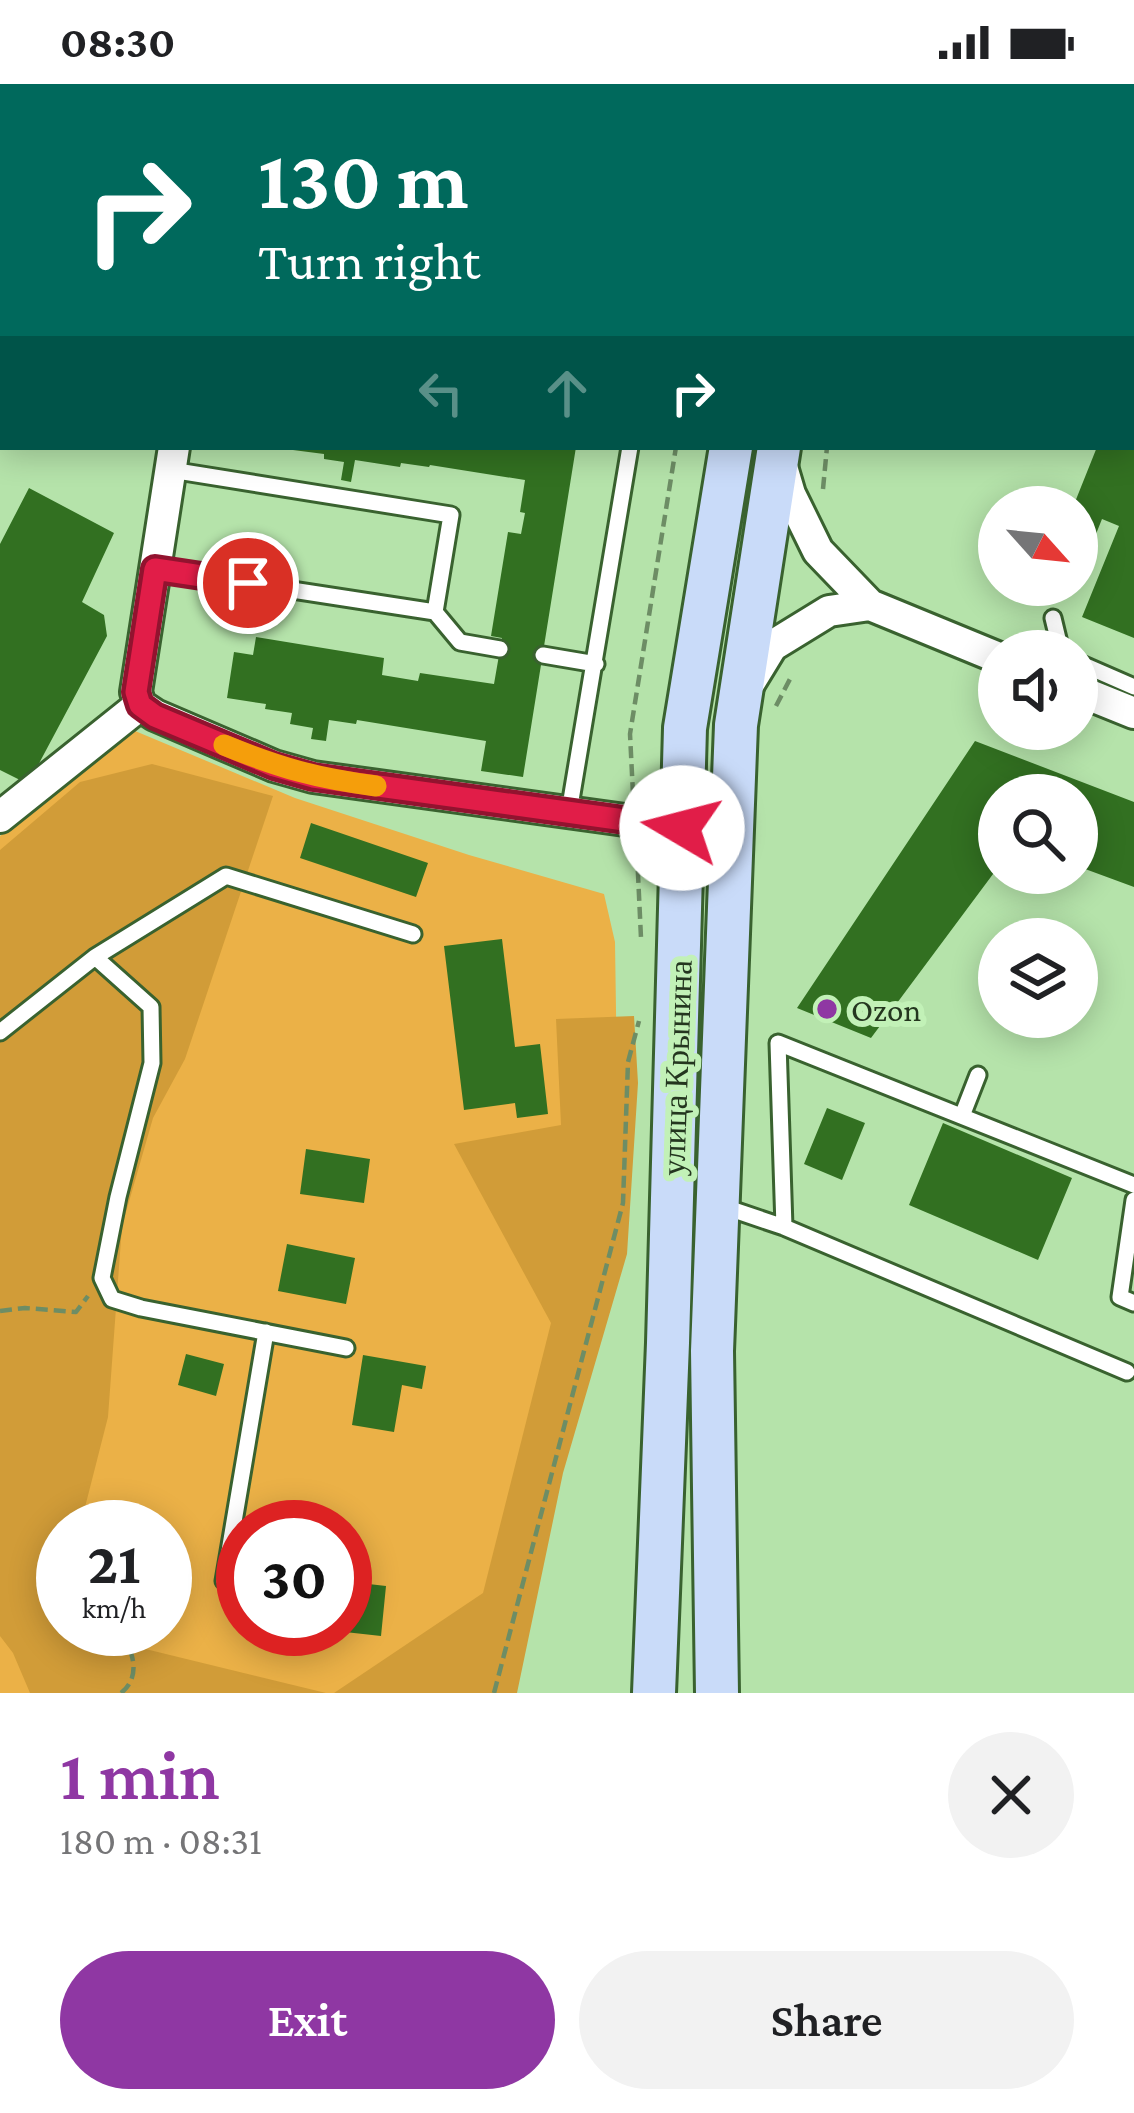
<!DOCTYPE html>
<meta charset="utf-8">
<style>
:root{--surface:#fff;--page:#f2f2f2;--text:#202124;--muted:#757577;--accent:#8f37a3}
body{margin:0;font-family:"Crimson Pro",serif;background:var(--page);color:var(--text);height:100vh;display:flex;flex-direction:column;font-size:45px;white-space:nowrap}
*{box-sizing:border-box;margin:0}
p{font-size:39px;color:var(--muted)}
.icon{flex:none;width:66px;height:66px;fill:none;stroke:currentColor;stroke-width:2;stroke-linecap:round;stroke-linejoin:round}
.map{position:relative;height:1609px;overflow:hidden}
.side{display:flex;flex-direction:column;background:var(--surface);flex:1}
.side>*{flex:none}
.banner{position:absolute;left:0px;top:0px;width:1134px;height:366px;box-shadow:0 6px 30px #0003;background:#00695c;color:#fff;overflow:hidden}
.needle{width:78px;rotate:117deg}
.tools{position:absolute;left:978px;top:402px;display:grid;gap:24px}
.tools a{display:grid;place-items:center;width:120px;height:120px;border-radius:50%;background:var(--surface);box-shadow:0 6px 30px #0003;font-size:60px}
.speed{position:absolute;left:36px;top:1416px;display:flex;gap:24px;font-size:60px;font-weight:700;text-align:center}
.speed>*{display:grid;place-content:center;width:156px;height:156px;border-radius:50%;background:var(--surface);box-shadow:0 6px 30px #0003;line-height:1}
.speed small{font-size:30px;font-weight:400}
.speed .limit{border:18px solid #d22;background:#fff;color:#111}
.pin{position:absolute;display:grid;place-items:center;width:102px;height:102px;color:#fff;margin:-51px;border:6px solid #fff;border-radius:50%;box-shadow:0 3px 12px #0007}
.me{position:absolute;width:132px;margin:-66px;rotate:278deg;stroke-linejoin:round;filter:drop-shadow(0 0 9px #0008)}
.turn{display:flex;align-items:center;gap:42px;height:252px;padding:0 60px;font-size:54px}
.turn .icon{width:156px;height:156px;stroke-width:2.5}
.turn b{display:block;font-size:84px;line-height:102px}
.lanes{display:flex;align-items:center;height:114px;padding:0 60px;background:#0003;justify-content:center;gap:60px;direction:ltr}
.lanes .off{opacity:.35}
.round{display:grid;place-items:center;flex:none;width:126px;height:126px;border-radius:63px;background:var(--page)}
.summary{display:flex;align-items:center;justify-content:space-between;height:204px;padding:0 60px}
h1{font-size:72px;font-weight:600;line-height:90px;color:var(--accent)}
.cta{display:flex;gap:24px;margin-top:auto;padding:24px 60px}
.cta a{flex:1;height:138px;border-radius:72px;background:var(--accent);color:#fff;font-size:48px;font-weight:600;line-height:138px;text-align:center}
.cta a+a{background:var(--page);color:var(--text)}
.status{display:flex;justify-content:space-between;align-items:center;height:84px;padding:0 60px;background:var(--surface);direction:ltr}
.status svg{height:33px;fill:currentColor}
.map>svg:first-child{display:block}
.green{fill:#ebb147;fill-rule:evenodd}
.forest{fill:#d19c38}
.building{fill:#327021}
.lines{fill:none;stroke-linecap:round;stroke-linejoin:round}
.service-casing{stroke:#39622f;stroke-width:21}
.minor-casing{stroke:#39622f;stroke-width:36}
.secondary-casing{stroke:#39622f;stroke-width:48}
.path{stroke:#6d8d65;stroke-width:4.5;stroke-dasharray:12 6;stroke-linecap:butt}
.service{stroke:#fff;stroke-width:15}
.minor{stroke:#fff;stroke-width:30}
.secondary{stroke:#c9dbf9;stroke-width:42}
.route-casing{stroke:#92132f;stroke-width:30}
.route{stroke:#e11d48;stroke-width:21}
.slow{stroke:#f59e0b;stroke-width:21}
.poi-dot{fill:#8f37a3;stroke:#c2f1b7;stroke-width:4.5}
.labels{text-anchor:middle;stroke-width:12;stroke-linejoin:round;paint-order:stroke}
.poi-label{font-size:33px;fill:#24361f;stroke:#c2f1b7;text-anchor:start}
.street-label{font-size:33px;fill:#24361f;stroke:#c2f1b7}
</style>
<div class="status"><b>08:30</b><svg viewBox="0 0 49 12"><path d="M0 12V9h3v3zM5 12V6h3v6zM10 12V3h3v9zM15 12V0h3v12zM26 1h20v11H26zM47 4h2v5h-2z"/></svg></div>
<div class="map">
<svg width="1134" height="1609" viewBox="0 0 1134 1609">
<rect width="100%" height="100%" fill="#b5e3aa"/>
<path class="green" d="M128,644l167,70 174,57 135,39 11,48 3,203 -141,548h-477v-857zM63,1443h102v102h-102zM243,1443h102v102h-102z"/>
<path class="forest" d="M152,680l121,32 -88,263 -32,59 -31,108 -14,191 -26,102 1,8h-20v102h48l18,16 197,48h-296l-17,-40 -13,-17v-786l80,-68z
M634,932l4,67 -11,171 -64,219 -46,220h-183l149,-100 68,-270 -97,-179 107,-19 -5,-106z"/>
<path class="building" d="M294,363h282l-53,330 -42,-6 5,-30 -129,-21 -1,4 -27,-4 -3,21 -15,-2 2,-11 -23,-4 2,-11 -27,-4 1,-5 -39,-6 7,-46 19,3 3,-18 128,21 -2,17 36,6 2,-8 74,11 8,-46 -11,-2 17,-104 13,2 4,-21 -5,-1 5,-32 -95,-15 -1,2 -28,-4 -1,4 -45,-7 -4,22 -10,-2 3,-18 -20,-3v-5l-31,-4z
M1097,363h37v191l-52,-21 37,-91 -17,-7 -8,20 -17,-7v-25h-4z
M29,404l85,45 -32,69 22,13 3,21 -79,148 -28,-14v-226z
M975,657l159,61v85l-57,-21v-71h-78v71l-128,172 -74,-30z
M311,739l117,40 -12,34 -116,-39z
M502,855l13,108 25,-3 8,70 -31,4 -2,-15 -51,7 -20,-164z
M827,1024l38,15 -23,57 -38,-16z
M943,1039l129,55 -34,82 -129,-55z
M306,1065l64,10 -6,44 -64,-9z
M287,1160l68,14 -9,46 -68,-13z
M186,1270l38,10 -8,32 -38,-11z
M363,1271l63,11 -4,23 -20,-4 -8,47 -42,-7z
M351,1498l35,4 -5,50 -36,-4v-29h3z"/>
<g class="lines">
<defs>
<path id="service" d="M688,3l1,-3
M0,355l3,-6
M171,386l280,45 -16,97
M155,485l280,43 25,30 40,7
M1053,534l7,29 4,4
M543,571l53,9
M1077,578l57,25
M569,728l61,-365
M95,873l56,50 1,56 -34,134 -16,81 10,21 29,9 205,40
M0,948l95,-75 131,-81 187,58
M962,1032l16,-41
M1134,1116l-14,97 14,6
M719,1121l65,22 343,145
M784,1143l-6,-184 356,142
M224,1497l42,-249"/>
<path id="minor" d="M247,3l1,-3
M0,64l3,2
M174,363l-38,245 4,13 15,10 119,51 39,11 370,51
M780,376l10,34 28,57 52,54 129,53
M750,598l22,-36 57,-35 41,-6
M1077,606l57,23
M0,733l140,-112"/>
<path id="secondary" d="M789,3l1,-3
M834,3v-3
M654,1609l14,-350 17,-615 46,-281
M717,1609l-5,-342 24,-626 43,-278"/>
</defs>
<use href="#service" class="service-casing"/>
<use href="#minor" class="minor-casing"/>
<use href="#secondary" class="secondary-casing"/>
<path class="path" d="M1077,0l7,3
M734,3v-3
M884,3v-3
M1131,23l3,2
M823,405l4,-42
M776,622l14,-27
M633,710l-3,-60 46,-287
M637,769l4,85
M0,1227l25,-3 51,4 12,-16
M121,1609c13,-10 15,-25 10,-40
M494,1609l129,-490 5,-141 11,-41"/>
<use href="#service" class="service"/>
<use href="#minor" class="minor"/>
<use href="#secondary" class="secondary"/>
</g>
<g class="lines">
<defs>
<path id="route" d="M248,499l-93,-14 -19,123 4,13 15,11 119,50 39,11 369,51"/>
</defs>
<use href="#route" class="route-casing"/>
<use href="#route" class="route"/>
<path class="slow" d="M224,661c56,23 92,33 152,41"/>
</g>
<circle class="poi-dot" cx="827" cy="925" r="12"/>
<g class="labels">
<g class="poi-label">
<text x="851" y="937">Ozon</text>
</g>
<g class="street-label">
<text transform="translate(676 984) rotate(-88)" y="12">улица Крынина</text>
</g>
</g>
</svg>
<div class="tools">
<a><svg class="needle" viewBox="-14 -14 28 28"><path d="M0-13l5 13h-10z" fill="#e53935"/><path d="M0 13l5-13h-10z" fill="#757577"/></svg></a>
<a><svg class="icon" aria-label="sound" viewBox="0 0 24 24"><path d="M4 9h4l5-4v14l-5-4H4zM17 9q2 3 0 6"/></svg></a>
<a><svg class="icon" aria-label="search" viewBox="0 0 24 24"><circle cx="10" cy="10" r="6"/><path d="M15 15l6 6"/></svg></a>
<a><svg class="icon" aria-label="layers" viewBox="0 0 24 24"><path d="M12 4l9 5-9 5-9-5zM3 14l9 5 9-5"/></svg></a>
</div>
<div class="speed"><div>21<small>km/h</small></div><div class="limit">30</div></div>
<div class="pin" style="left:248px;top:499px;background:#d93025"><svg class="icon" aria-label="arrive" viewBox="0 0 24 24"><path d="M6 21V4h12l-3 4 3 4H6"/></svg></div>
<svg class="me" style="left:682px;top:744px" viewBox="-20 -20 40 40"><circle r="19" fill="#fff"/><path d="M0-13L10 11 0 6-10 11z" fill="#e11d48"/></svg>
<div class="banner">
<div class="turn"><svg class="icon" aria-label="right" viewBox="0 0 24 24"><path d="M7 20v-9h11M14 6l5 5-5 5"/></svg><div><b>130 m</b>Turn right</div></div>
<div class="lanes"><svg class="icon off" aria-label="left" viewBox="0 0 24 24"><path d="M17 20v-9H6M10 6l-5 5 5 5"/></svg><svg class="icon off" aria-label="ahead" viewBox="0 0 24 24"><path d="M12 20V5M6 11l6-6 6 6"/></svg><svg class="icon" aria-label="right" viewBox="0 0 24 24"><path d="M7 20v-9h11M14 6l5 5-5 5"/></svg></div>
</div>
</div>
<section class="side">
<div class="summary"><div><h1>1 min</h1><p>180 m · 08:31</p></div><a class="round"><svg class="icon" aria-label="close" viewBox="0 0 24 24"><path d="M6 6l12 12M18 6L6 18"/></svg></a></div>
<div class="cta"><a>Exit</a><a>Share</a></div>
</section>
